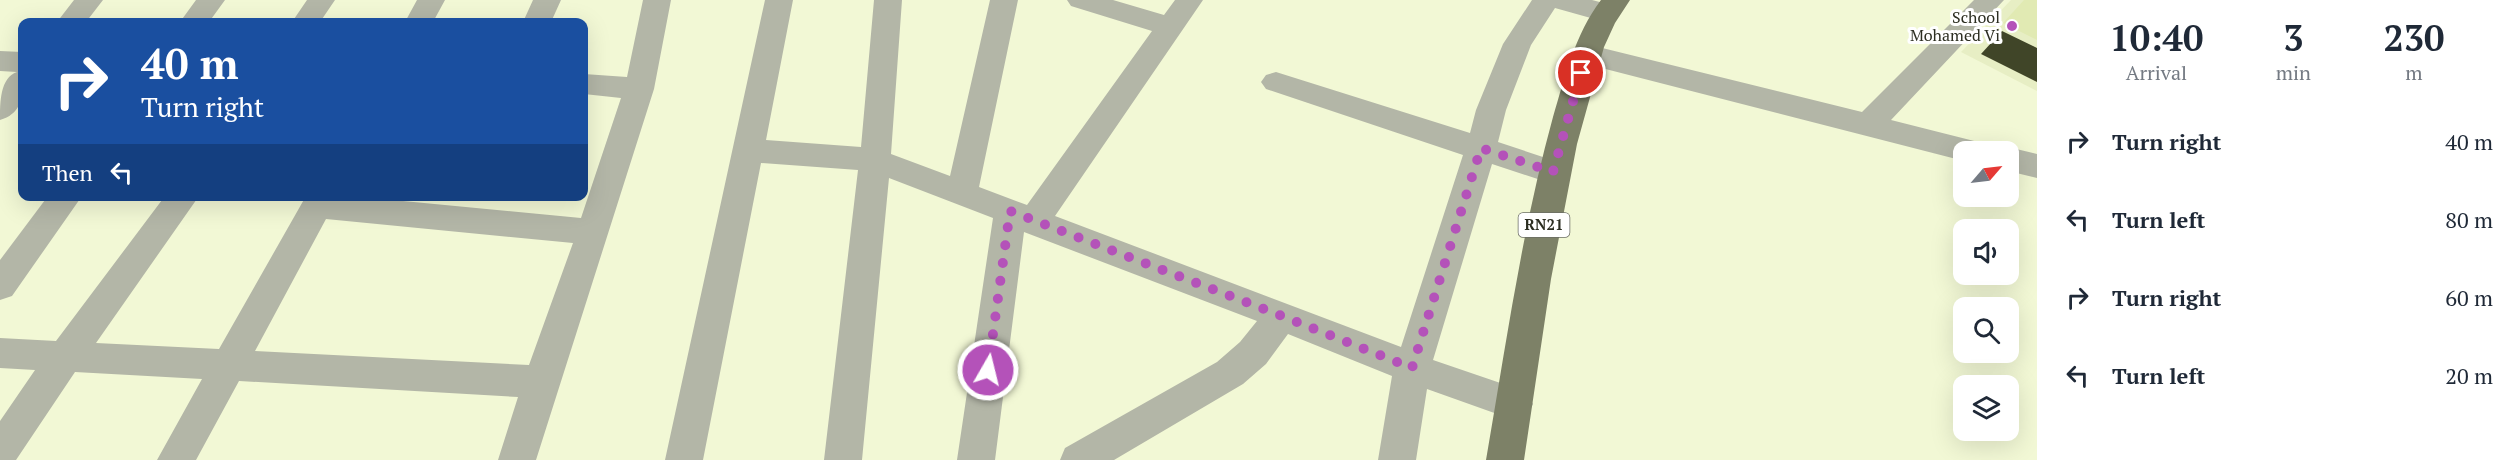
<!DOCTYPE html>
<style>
:root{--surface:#fff;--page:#f6f6f7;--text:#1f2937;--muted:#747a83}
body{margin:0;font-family:"PT Serif",serif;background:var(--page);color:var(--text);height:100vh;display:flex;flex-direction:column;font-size:22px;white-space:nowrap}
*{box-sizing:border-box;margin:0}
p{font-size:20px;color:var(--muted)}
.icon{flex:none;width:33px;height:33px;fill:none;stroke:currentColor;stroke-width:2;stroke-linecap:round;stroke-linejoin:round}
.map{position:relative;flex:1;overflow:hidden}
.side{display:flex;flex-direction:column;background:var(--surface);width:480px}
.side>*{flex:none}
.top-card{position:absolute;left:18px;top:18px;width:570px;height:183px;border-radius:12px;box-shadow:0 6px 24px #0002;background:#1a4fa0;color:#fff;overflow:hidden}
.needle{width:39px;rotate:62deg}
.controls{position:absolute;left:1953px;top:141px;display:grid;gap:12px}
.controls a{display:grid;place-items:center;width:66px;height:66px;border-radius:12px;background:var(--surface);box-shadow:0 6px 24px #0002;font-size:30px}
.pin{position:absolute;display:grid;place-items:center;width:51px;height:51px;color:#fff;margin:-26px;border:3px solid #fff;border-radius:50%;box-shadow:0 2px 6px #0007}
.me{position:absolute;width:66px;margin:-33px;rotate:8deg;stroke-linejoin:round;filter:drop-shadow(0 0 4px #0008)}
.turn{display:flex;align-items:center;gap:21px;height:126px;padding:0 24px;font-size:27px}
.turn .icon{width:78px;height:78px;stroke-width:2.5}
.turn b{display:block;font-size:42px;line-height:51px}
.then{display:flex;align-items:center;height:57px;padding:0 24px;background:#0003;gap:12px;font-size:22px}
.eta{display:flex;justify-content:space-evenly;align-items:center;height:102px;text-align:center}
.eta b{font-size:36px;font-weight:700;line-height:42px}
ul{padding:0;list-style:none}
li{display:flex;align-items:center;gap:18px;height:78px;padding:0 24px}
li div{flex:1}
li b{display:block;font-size:22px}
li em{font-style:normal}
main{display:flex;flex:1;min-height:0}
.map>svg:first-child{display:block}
.built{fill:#e7eec4}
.green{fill:#e1eab3}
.building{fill:#404528}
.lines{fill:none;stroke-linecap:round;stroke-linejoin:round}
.minor{fill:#b3b6a7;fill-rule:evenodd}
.major{fill:#7d8167;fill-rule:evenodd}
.route{stroke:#b452b9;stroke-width:10;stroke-dasharray:0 18}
.poi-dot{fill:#b452b9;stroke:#fff;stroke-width:2}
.labels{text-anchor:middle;stroke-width:6;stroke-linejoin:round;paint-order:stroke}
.shield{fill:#fff;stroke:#6b6d64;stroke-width:1.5}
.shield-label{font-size:15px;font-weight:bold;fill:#2c2e21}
.poi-label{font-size:16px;fill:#2c2e21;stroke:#fff;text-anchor:end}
</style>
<main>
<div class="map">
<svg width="2037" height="460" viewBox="0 0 2037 460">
<rect width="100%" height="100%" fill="#f2f8d5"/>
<path class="built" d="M2011,0h26v91l-76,-39z"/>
<path class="green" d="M2024,0h13v40l-34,-17z"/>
<path class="building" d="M2002,31l35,17v34l-56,-28z"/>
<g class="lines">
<path class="minor" d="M74,0h29l-17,22h-29z
M196,0h29l-16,22h-29z
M307,0h28l-15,22h-28z
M417,0h28l-12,22h-28z
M533,0h28l-10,22h-28z
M643,0h28l-17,89 -118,371h-38l20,-63 -279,-16 -43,79h-39l45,-81 -127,-7 -59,88h-16v-39l35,-51 -35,-2v-30l56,3 109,-145h34l-103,147 123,6 87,-153h45l230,22 40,-120 -37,-4v-20l43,3zM326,219l247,24 -44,122 -274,-14z
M765,0h28l-27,140 95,7 13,-147h28l-11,154 59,22 40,-176h28l-39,187 48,18 125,-174 -81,-25 -4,-6h46l51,15 11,-15h28l-148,216 346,131 62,-192 -197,-66 -5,-7 5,-7 10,-3 194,61 6,-23 27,-66 29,-44h60l23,6 4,7 -4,7 -10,2 -50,-14 -24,37 -25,65 -8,32 66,22 5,8 -5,8 -11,4 -61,-20 -59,196 94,32 6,12 -6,12 -13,4 -87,-31 -11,71h-38l14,-84 -104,-42 -22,30 -23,20 -129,76h-54l5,-12 152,-86 23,-20 17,-21 -233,-89 -29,228h-38l36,-242 -104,-40 -27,282h-38l34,-290 -97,-7 -58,297h-38z
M1974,0h30l-113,120 95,24 4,8h-26v9l-378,-97 -10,-3 -4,-7 4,-7 10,-3 276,68z
M0,51l22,1c0,26 9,59 -22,68 0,-18 0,-42 17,-48l-17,-1z
M2008,147l29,7v24l-29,-7v-19h-12z
M48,196h34l-70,100 -12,4v-40z"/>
<path class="major" d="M1601,0h29l-15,23 -11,24 -27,97 -26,135 -27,181h-38c20,-115 36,-231 67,-343 12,-40 22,-83 48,-117z"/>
</g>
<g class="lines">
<path class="route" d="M988,370l22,-159 272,105 130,52 69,-220 72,24 28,-99"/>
</g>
<circle class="poi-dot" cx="2012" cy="26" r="6"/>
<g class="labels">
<rect class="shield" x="1518.5" y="213" width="51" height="24" rx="4.5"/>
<g class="shield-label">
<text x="1544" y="230">RN21</text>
</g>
<g class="poi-label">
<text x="2000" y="23">School<tspan x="2000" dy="18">Mohamed Vi</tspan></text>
</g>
</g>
</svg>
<div class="controls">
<a><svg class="needle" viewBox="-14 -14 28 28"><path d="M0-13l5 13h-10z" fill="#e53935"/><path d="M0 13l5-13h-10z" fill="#747a83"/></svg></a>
<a><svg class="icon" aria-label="sound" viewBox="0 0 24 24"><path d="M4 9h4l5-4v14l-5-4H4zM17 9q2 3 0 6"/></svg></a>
<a><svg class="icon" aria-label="search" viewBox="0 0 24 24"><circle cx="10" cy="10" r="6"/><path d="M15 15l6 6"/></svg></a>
<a><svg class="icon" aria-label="layers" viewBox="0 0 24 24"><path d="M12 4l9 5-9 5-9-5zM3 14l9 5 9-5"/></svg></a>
</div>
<div class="pin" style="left:1581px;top:73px;background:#d93025"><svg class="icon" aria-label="arrive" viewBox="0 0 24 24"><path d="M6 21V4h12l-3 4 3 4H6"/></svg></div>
<svg class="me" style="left:988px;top:370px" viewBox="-20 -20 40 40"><circle r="17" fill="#b452b9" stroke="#fff" stroke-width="3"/><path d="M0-11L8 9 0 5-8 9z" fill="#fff"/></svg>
<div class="top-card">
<div class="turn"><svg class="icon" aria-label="right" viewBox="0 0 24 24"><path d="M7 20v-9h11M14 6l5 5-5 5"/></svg><div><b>40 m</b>Turn right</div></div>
<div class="then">Then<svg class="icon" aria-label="left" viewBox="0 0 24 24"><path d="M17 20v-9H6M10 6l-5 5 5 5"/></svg></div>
</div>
</div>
<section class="side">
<div class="eta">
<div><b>10:40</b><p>Arrival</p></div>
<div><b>3</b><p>min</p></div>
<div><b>230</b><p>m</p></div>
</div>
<ul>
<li><svg class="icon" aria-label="right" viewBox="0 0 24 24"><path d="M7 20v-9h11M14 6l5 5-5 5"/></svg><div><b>Turn right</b></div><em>40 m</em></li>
<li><svg class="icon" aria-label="left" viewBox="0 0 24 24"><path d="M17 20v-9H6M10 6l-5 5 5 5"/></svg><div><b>Turn left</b></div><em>80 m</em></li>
<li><svg class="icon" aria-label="right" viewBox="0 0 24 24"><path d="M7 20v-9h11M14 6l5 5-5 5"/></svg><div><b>Turn right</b></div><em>60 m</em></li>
<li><svg class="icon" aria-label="left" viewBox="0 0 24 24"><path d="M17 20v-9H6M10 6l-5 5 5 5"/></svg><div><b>Turn left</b></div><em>20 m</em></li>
</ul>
</section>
</main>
